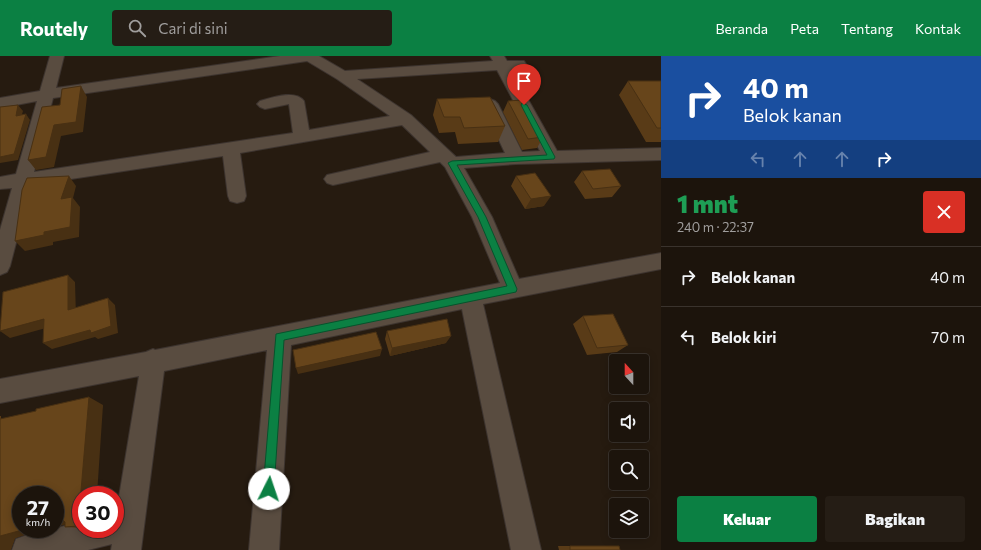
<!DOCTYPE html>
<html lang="id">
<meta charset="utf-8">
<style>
:root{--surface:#1c140c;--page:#251d15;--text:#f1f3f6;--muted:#a09e9d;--line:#3a332d;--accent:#0b8043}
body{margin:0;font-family:Commissioner,sans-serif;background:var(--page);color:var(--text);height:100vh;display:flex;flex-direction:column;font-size:15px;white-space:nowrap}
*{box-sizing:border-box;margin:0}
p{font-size:13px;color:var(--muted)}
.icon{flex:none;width:22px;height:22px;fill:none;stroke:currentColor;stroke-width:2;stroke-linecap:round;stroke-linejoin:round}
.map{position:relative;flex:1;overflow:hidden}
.drawer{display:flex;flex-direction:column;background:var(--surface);width:320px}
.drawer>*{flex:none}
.top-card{background:#1a4fa0;color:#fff;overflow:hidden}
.needle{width:26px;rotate:339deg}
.buttons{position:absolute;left:609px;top:298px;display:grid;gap:8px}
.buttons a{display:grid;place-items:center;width:40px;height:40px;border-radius:4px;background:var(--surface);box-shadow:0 2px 10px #0003,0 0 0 1px var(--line);font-size:20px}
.speed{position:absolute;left:12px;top:430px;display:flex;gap:8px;font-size:20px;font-weight:700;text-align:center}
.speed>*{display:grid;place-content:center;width:52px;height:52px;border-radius:50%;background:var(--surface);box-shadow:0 2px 10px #0003,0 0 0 1px var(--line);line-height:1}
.speed small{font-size:10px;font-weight:400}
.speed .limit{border:6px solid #d22;background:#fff;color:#111}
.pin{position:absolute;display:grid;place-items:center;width:34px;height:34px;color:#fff;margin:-41px -17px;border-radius:50% 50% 50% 0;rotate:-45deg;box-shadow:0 0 4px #0007}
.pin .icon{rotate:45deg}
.me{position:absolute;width:44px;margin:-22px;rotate:4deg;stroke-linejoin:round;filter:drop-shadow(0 0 3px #0008)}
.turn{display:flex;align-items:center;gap:14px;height:84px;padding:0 16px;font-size:18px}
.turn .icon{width:52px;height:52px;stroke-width:2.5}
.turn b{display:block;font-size:28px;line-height:34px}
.lanes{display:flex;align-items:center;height:38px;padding:0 16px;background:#0003;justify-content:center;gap:20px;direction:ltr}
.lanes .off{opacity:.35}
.round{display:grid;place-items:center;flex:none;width:42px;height:42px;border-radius:4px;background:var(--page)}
.overview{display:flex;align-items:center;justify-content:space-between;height:68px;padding:0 16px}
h1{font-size:24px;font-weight:800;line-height:30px;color:#1e9e55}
.button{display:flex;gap:8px;margin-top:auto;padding:8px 16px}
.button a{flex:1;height:46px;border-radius:4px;background:var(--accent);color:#fff;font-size:16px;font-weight:800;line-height:46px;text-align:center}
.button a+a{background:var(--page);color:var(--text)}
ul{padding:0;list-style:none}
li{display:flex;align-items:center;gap:12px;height:60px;padding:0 16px;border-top:1px solid var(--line)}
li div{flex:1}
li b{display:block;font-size:15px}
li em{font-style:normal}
header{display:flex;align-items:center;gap:24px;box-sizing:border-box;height:56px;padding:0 20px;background:var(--accent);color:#fff}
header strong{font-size:19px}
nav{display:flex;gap:22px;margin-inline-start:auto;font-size:14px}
.search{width:280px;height:36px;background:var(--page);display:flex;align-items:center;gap:10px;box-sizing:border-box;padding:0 14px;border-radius:4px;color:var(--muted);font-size:15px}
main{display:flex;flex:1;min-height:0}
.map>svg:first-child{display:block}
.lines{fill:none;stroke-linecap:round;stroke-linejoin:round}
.minor-casing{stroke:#3d342f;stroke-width:2}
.minor{fill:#594c40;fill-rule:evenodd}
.wall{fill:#593b17}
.shaded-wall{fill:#483013}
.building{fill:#67451b;stroke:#483013}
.route{fill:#0b8043;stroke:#07532c}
</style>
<header>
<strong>Routely</strong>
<div class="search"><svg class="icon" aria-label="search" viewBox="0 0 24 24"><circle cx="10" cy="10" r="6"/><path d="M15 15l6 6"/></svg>Cari di sini</div>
<nav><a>Beranda</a><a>Peta</a><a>Tentang</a><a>Kontak</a></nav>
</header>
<main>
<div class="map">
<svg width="661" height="494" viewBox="0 0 661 494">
<rect width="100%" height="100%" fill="#261b10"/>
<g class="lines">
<defs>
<path id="minor" d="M50,0h14l-8,32 224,-32h39l26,15 148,-10 -3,-5h14l3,5h17l2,3 -2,3 -13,2 46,82 104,-3v12l-145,4 -52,4 28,49 27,62 142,-26v16l-178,35 58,246h-30l-49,-241 -171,36 -12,205h-30l18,-200 -103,21 -23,179h-30l1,-6 -24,6h-76l4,-11 11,-4 54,-13v7h34v-14h1l23,-139 -139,27v-24l146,-27 7,-3 2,1 345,-67 -28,-66 -27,-50 -5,-5 -107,23 -6,-2 -3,-4 3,-4 103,-23 -28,-27 -162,28 6,43 -2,5 -7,2 -7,-2 -2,-5 -5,-40 -192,29 -21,81 -3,6 -7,3v-45l12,-42 -12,1v-12l16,-3 21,-73 -37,7v-10l40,-7zM307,5l30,18 53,37 -81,14 -5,-29c-9,-12 -33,-3 -44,0l-3,3 3,3 5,2 24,-5 4,29 -259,39 19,-74zM497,14l43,81 -18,1 -24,-48 -3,-3 -5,-2 -5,2 -3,3 23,49 -49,4 -45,-42 -54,-36z"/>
</defs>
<use href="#minor" class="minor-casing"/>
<use href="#minor" class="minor"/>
</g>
<path class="wall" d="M628,25h33v61h-15l-27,-47z
M437,43l68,27 -7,16 -40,2 -3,-12 -16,1 -6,-18z
M508,45l35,36 -6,11 -15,2 -19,-38z
M582,115l39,15 -9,11 -27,2 -11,-17z
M516,120l28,30 -19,3 -14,-23z
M583,260l45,29 -11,7 -30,3 -14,-31z
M387,275l59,12 -56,13 -5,-17z
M103,349l-22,90v33l-16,-1v-3l-38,10 -12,4 -4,11v1h-11v-134h1v3z
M558,490h61l1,4h-61z"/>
<path class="shaded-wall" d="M81,30l6,11 -4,35 -22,4 -7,31 -18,3 -8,-10 26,-35z
M18,49l5,6 -3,10 -4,-5z
M26,58l4,6 -12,40 -18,3v-6z
M69,120l7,10 -3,12 7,9 -1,30 -26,5v3l-28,6 -10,-10 29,-9 17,-33z
M551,140l-7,10 -19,3 6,-10z
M68,219l7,7 1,35 -8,-7z
M108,242l7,7 3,28 -20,6 -3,-2 -43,12 -9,-6z
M44,263l9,7 -43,12 -10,-7z
M451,280l-5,7 -56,13 2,-8z
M382,293l-2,7 -82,18 -2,-6z
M89,341l14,8 -6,90h-16v31h-3l1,-5 -24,6v-5z
M26,473h20l-19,5 -12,4 -4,11v1h-11v-14z"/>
<path class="building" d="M628,25h33v47h-4z
M81,30l-5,36 -22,3 -8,32 -18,3 14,-53 18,-2 2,-16z
M490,41l15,29 -41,2 -4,-11h-16l-7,-18z
M522,44l21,37 -15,2 -20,-38z
M18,49l-2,11 10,-2 -12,40 -14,3v-50z
M610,113l11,17 -28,3 -11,-18z
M535,117l16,23 -20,3 -15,-23z
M69,120l-8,23 11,-2 -2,30 -26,5v3l-29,6 7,-51 5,-12z
M68,219v35l40,-12 3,28 -20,7 -1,-3 -47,13 1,-24 -44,12 3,-39z
M613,258l15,31 -31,3 -14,-32z
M447,263l4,17 -59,12 -5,-17z
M376,276l6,17 -86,19 -3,-18z
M89,341l-11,129 -13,1v-5l-2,-2 -8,2v-27h-34v34h5l-26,7v-117l36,-8v-2z
M570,490h49l1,4h-50z"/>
<path class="route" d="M522,47l5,2 28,52 -1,2 -97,6 29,52 31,72 -1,3 -232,48 -10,149 -1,4 -4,2 -5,-2 -1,-4 13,-155 231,-48 -29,-69 -30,-54 4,-2 95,-6 -26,-50z"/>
</svg>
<div class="buttons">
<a><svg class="needle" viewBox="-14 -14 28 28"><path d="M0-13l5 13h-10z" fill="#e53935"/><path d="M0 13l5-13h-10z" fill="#a09e9d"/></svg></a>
<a><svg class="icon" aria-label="sound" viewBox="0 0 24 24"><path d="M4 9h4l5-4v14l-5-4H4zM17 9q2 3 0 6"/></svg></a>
<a><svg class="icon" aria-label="search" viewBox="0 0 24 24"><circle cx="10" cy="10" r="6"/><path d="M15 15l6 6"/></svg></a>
<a><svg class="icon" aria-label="layers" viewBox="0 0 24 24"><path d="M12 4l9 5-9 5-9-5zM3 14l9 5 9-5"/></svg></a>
</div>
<div class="speed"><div>27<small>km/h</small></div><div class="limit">30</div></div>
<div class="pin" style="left:524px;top:49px;background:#d93025"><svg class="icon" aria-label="arrive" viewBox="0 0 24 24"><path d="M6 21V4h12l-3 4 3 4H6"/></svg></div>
<svg class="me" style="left:269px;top:433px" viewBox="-20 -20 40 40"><circle r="19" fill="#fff"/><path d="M0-13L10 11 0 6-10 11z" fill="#0b8043"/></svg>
</div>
<section class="drawer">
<div class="top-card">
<div class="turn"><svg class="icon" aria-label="right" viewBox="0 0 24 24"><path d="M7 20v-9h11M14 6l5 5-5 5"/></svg><div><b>40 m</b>Belok kanan</div></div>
<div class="lanes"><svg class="icon off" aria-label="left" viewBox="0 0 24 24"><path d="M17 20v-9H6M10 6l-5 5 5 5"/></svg><svg class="icon off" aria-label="ahead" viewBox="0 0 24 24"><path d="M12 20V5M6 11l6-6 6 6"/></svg><svg class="icon off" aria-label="ahead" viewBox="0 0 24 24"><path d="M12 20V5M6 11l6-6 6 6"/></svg><svg class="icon" aria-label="right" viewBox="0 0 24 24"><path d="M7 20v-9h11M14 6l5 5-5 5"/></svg></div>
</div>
<div class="overview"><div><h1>1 mnt</h1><p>240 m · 22:37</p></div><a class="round" style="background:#d93025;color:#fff"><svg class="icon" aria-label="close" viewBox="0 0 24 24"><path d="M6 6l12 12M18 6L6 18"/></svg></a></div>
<ul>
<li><svg class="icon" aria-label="right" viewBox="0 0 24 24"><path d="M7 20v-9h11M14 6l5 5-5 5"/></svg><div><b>Belok kanan</b></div><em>40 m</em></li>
<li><svg class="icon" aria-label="left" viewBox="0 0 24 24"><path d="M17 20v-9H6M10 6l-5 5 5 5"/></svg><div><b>Belok kiri</b></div><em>70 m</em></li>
</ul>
<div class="button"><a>Keluar</a><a>Bagikan</a></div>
</section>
</main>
